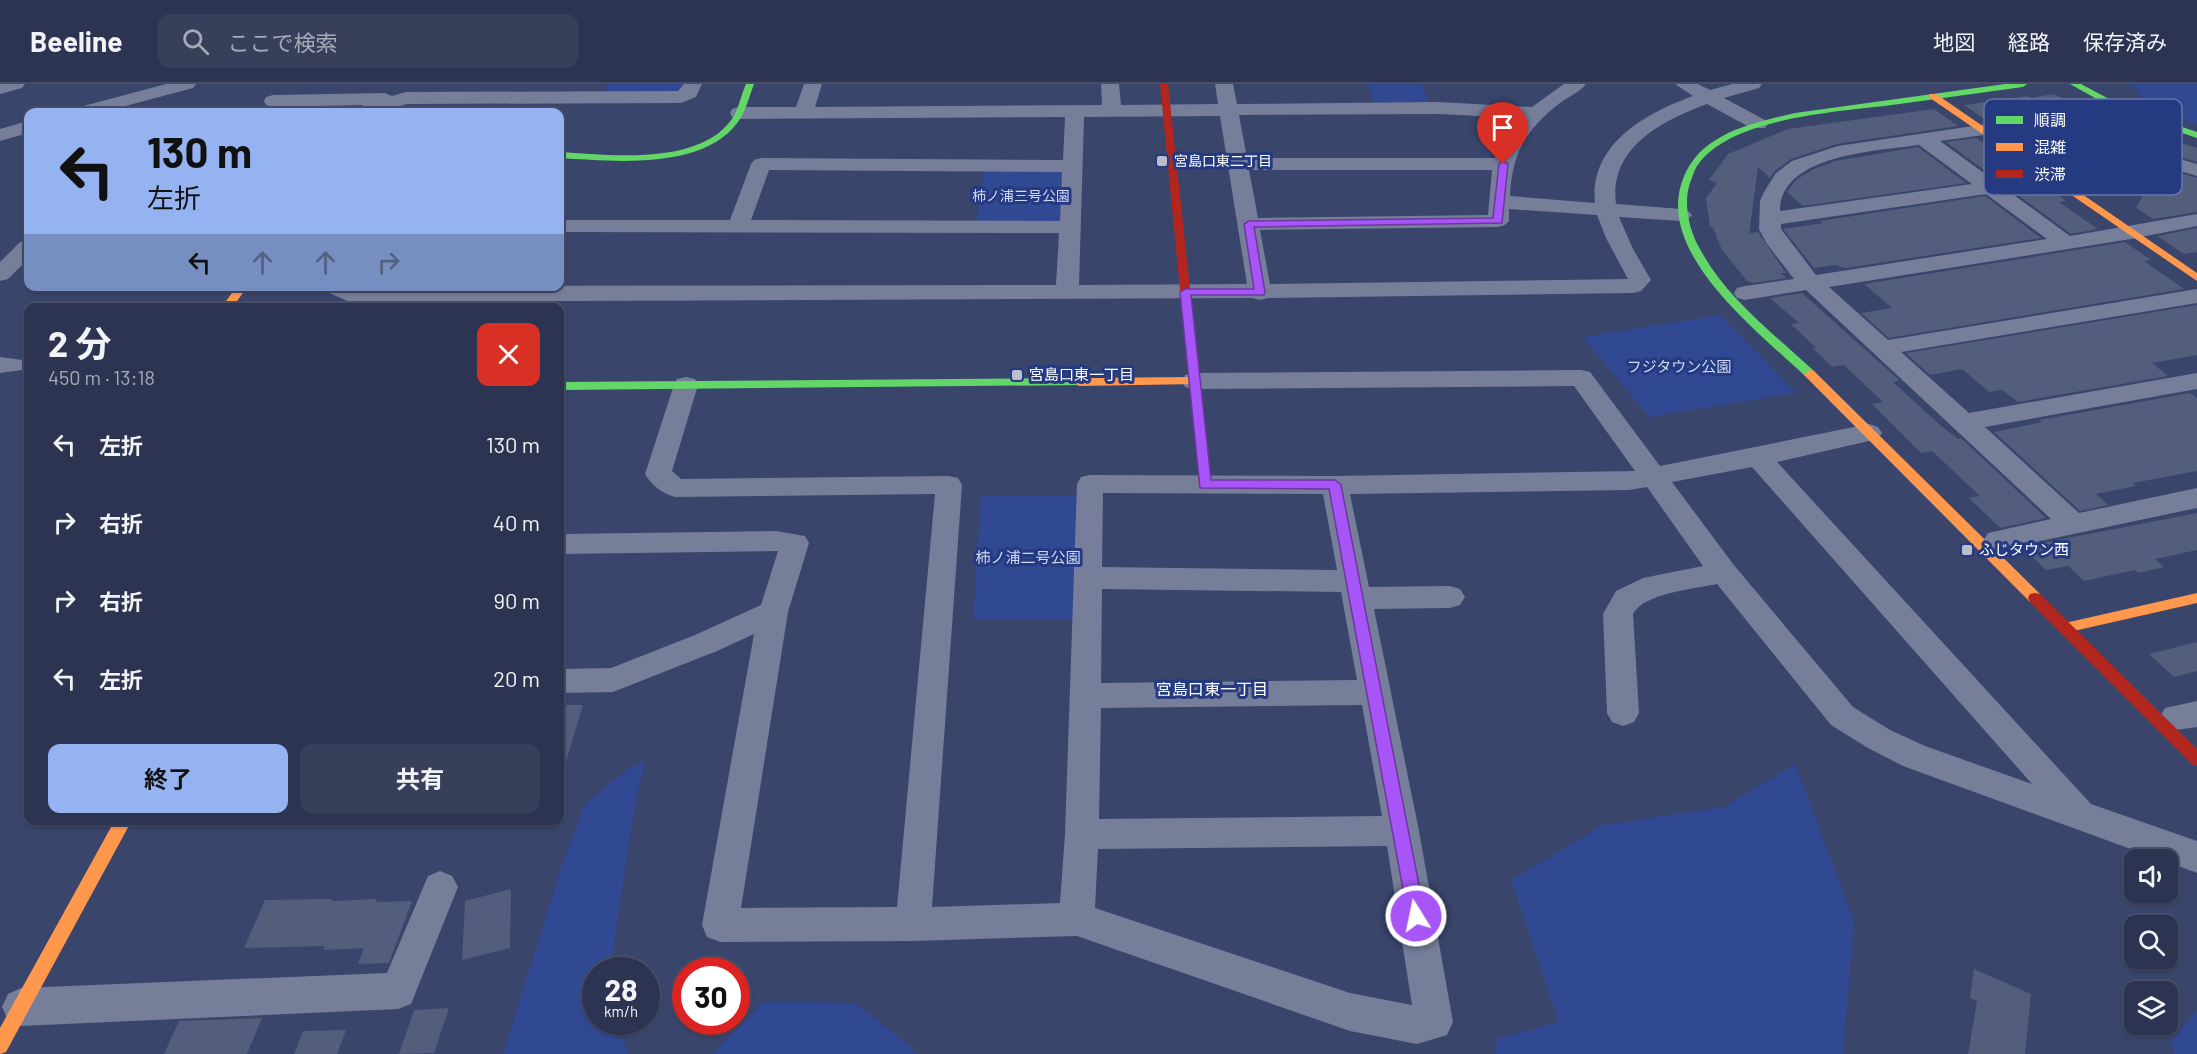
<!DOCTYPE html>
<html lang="ja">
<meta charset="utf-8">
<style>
:root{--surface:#2c3451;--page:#383f5b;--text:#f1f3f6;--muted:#a6aab7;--line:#484f68;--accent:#95b2f1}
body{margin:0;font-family:Barlow,"Noto Sans JP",sans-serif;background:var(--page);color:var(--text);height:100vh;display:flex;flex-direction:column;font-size:22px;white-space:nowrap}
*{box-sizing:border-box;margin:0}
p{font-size:20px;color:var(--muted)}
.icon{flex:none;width:33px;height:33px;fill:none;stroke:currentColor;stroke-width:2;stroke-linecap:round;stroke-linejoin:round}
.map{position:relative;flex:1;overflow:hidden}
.details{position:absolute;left:24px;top:219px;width:540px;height:522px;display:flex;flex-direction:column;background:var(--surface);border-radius:12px;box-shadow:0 2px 4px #0004,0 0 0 2px var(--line)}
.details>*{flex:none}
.banner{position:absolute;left:24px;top:24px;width:540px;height:183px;border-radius:12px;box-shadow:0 2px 4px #0004,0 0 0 2px var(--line);background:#95b2f1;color:#111;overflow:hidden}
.controls{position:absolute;left:2124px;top:765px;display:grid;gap:12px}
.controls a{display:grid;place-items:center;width:54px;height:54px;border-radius:12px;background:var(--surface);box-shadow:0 2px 4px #0004,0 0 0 2px var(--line);font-size:30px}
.speed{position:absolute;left:582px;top:873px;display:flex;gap:12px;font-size:30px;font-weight:700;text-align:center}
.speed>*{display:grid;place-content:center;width:78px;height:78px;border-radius:50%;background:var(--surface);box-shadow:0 2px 4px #0004,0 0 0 2px var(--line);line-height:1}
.speed small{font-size:15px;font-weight:400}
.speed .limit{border:9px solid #d22;background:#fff;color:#111}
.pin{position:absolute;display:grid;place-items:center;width:51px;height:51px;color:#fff;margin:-62px -26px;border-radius:50% 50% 50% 0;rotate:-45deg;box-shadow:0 0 6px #0007}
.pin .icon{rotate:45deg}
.me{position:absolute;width:66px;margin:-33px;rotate:350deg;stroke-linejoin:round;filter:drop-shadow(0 0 4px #0008)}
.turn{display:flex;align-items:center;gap:21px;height:126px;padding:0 24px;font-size:27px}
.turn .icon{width:78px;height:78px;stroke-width:2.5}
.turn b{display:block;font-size:42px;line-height:51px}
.lanes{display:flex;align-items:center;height:57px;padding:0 24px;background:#0003;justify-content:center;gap:30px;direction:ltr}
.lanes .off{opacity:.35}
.round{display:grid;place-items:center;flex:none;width:63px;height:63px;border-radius:12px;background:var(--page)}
.summary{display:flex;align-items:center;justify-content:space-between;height:102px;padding:0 24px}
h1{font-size:36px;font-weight:700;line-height:45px}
.cta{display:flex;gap:12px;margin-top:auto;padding:12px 24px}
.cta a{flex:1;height:69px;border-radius:12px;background:var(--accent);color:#111;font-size:24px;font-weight:700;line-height:69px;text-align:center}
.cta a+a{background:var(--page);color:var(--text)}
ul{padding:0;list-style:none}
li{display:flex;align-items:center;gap:18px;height:78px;padding:0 24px}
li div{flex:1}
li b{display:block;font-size:22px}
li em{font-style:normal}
header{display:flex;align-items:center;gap:36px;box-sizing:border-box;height:84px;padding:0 30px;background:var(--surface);border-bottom:2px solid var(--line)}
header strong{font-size:28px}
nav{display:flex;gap:33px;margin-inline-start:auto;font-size:21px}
.search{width:420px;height:54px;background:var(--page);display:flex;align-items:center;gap:15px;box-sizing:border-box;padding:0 21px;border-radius:12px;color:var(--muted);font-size:22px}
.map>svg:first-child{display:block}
.green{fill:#314893}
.building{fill:#535d7c}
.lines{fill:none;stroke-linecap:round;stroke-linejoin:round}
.street{fill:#767e9a;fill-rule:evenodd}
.fast{fill:#63d668;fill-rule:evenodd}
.slow{fill:#ff974d;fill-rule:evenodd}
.jam{fill:#b3261e;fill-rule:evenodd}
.route{fill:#a855f7;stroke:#6d37a1;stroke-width:1.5}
.poi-dot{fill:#babecc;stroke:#253a81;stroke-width:2}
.labels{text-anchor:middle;stroke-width:6;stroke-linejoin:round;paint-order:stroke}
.far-poi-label{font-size:14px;fill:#fff;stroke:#253a81;text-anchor:start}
.far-park-label{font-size:14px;fill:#d0d9f5;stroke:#253a81}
.park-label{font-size:15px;fill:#d0d9f5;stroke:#253a81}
.poi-label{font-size:15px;fill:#fff;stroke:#253a81;text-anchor:start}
.neighbourhood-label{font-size:16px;fill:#fff;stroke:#253a81}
.key{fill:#253a81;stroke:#6675a7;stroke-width:1.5}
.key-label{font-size:16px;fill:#fff}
</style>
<header>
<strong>Beeline</strong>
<div class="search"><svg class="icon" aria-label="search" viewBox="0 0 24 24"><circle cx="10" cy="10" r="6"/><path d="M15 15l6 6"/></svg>ここで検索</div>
<nav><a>地図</a><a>経路</a><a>保存済み</a></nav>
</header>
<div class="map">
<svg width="2197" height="970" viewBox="0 0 2197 970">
<rect width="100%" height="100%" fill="#3a456c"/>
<path class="green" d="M608,0h76l-4,9h-77z
M1367,0h54l8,18 -54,1z
M2127,0h70v40l-50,-17 -12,-20z
M984,86l80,1 -3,50h-84z
M1721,231l75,78 -147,24 -66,-80z
M1078,411l1,124 -106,1 8,-124z
M645,678l-10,42 -23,152 1,14h-17v52h21l1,8 11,24h-126l60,-192 22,-58 44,-36z
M1795,680l59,157 -11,133h-349l3,-15 62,-17 -48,-142 92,-55 121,-18z
M764,917l91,2 56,44 4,7h-203z
M2197,927v43h-22l-4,-12z"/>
<path class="building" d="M2054,10l21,10 -21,8 -65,10 -25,-17 63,-9 4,2z
M1934,25l24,17 -121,18 -46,15 -16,12 -5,7 -12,-11 -9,67 9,-2 28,41h-5l5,5 -33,5 -6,-2 -25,-31 -9,-22 -3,-1 -4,-29 11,-15 -8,-3 19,-26 60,-25z
M2102,28l38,17 57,19v14l-30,-9 5,-8 -21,3 -24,-7 -46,-22z
M1976,54l90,63 -7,1 39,27 -27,5 -125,-92z
M1918,63l48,36 -163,23 -16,-14 10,-13 17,-10 21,-8z
M2164,84l33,10v34l-44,7 -17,-11 22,-39z
M2109,93l21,13 -32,6 -20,-14z
M1985,112l56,42 -195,30 -11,-3 -21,3 -31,-39 40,-6 -3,-2z
M2197,144v24l-13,2 -27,-18z
M2125,158l26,18 -7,1 40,28 -295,49 -28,-25 31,-5 -28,-24z
M1802,209l97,87 -6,2 47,43 18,14 3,-1 85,80 -45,10 -5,-4 -27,-26 11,-2 -48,-45 -11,2 -49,-49 11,-2 -39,-37 -12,2 -19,-19h3l-25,-24 8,-1 -29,-25z
M2197,221v50l-45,8 16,13 -150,26 -16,-12 -13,2 -27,-23 -32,6 -24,-22z
M2190,309l7,5v73l-64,12 3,3 -40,8 12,11 -28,6 -86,-79 48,-10 -3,-2z
M2197,429v37l-42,9 9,8 -26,6 -3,-3 -51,11 -16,-15 -22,4 -24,-23z
M2197,558v29l-23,6 -25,-23z
M560,621h23l-18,60 -5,-1z
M511,805l-1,59 -48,12 3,-59z
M332,815v2l45,-2 -1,3 36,-1 -23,62 -31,1 6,-16 -41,2 2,-4 -81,2 21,-48z
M1974,885l57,25 -6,60h-57l9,-53 -7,-3z
M449,924l-15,45 -35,1 15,-44z
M262,934l-15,36h-83l15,-33z
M346,946l-9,24h-43l9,-23z"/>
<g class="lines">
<path class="street" d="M0,0h25l-3,4 -22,6z
M166,0h30l-3,4 -90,24h-29l2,-4z
M684,0h18l-6,13 -15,6 -274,1 -28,8h-27l2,-4 10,-3 -91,2 -7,-2 -2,-4 2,-4 7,-2 112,-2 7,3 14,-4 272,-1z
M804,0h18l-7,23 287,-2 -1,-21h18l2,21 97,-1 -3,-20h18l4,20 201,-2 94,5 32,-23h22c-6,8 -18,13 -26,19 -34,26 -48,50 -50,93l85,7c-6,-59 51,-90 98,-107l-18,-12h23l12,6 22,-6h30l-3,4 -35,10 41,22 3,4 -3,4h-14l-44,-24c-46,17 -98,44 -91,100l65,5 7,2 4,4 -4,4 -7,2 -62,-4 14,32 18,31 -10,11 -8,2 -365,5 -8,2 -8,-2 -902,4 -25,-11 -3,-5 734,-1 3,-52 -499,-1v-12h170l21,-56 3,-4 7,-2 302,2 2,-43 -326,2 -7,-2 -2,-4 2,-4 7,-2h57zM1438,30l83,4 -17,22 -9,18h-248l-8,-43zM1220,32l27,168 -168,1 5,-168zM769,86l293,2 -2,49 -309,-1zM1249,86h243l-4,45 -230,3zM1509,125l88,6 9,23 22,41 -358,5 -10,-54 238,-3 7,-2 4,-4z
M2097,15l7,2 2,4 -2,4 -29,10 51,24 71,21v12l-33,-10 -113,18 -7,-2 -3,-4 3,-4 7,-2 89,-13 -28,-8 -56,-26 -116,16 130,95 127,-22v12l-66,13 -302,48 59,53 309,-51v14l-296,49 68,61 228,-40v16l-212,38 94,86 118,-25v20l-199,42 -10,-3 -4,-7 4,-7 63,-14 -245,-229 -61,10 -8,-2 -3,-5 3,-5 8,-2 49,-7 -27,-35 -8,-15 1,-28 4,-9 12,-19 16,-12 46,-15 217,-32zM1919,61l53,39 -192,27c0,-57 98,-60 139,-66zM1986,110l61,45 -231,36 -35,-46v-5z
M28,37v12l-28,8v-12z
M28,156v19l-20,20 -8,2v-19l20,-20z
M0,273l22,3 3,5 -3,5 -22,3z
M1581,286l9,2 70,94 209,-42 9,3 4,6 -4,6 -101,23 314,342 106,37v32l-29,-11v-2h-7l-258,-94 -35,-18 -37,-23 -114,-141c-23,5 -73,9 -84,30l6,99 -5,9 -11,4 -11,-4 -5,-9 -4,-99 13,-23 27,-13 60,-12 -56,-79 -18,3 -279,4 19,93 81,-1 10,3 5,8 -5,8 -10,3 -76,1 45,222 34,191 -6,13 -30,9 -67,-13 -273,-95 -164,5 -193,1 -13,-5 -5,-12 52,-291 -37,17 -104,41 -53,1v-24l51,-1 84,-33 66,-30 17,-54 -218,3v-20l216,-3 29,5 4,7 -21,69 -47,296 156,-1 38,-413 -260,3c-12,-3 -24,-12 -30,-23l29,-89 3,-6 9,-2 9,2 3,6 -26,86 9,8 268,-3 9,2 4,7 -30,422 128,-4 5,-69 12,-350 4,-7 9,-2 245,1 300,-5 -61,-85 -380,3 -9,-2 -3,-6 3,-6 9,-2zM1752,383l280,317 -107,-38 -35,-16 -37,-23 -120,-143 -61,-82zM1103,409l220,1 14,76 -235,-3zM1102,505l239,3 16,88 -256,3zM1362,621l20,111 -283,3 2,-111zM1387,762l25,159 -62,-12 -255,-85 3,-59z
M2197,617v26l-21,3 -11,-4 -5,-9 5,-9z
M440,787l12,5 6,11 -47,117 -13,5 -377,17 -13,-6 -6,-13 6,-13 13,-6 366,-15 41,-97z"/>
<path class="fast" d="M746,0h8c-5,13 -8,27 -16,38 -36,49 -126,39 -178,36v-6c50,3 139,14 172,-33 7,-11 9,-24 14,-35z
M2005,0h22l-4,3c-44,6 -87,12 -131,18 -54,7 -162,12 -195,61 -3,5 -5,12 -7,17 -7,21 -1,47 10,66 26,49 74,85 114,122l2,3 -2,3h-8c-47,-45 -152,-124 -123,-198 17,-46 70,-56 112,-66z
M2070,0h11l45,24 71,24v6l-77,-26z
M1079,294l6,4 -2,3 -523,5v-8z"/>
<path class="slow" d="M1930,10h6l261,179v8l-267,-183z
M237,202h11l-16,22h-11z
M1810,286l4,1 226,223 2,4 -2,4h-10l-224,-225 -2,-3z
M1194,293l4,1 2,3 -2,3 -119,2 -6,-4 6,-4z
M2197,509v10l-132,30 -5,-1 -2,-4 2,-4 5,-1z
M115,736h17l-126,232 -6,2v-26z"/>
<path class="jam" d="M1160,0h8l43,400 -6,4 -6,-4z
M2035,509l5,1 157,155v17l-5,-2 -162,-162 -2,-4 2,-4z"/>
</g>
<path class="route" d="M1503,77l5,3 -6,59 -248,4 11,65 -1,3h-73l20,185h124l6,5 84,431 -3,6 -6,2 -6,-2 -2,-6 -79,-427 -129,-1 -20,-196 5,-3h69l-10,-65 5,-3 244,-3 6,-54z"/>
<g class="poi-dot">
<rect x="1156" y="71" width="12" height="12" rx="3"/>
<rect x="1011" y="285" width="12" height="12" rx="3"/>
<rect x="1961" y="460" width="12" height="12" rx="3"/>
</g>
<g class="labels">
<g class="far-poi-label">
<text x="1174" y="82">宮島口東二丁目</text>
</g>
<g class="far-park-label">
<text x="1021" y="117">柿ノ浦三号公園</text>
</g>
<g class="park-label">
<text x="1679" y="288">フジタウン公園</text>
<text x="1028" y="479">柿ノ浦二号公園</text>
</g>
<g class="poi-label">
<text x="1029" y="296">宮島口東一丁目</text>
<text x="1979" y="471">ふじタウン西</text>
</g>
<g class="neighbourhood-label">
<text x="1212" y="611">宮島口東一丁目</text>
</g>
</g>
<rect x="1984" y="15" width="198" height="96" rx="9" class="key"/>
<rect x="1996" y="32" width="27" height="8" fill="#63d668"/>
<rect x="1996" y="59" width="27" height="8" fill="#ff974d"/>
<rect x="1996" y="86" width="27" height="8" fill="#b3261e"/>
<g class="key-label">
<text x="2034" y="42">順調</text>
<text x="2034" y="69">混雑</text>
<text x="2034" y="96">渋滞</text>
</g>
</svg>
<div class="controls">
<a><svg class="icon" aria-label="sound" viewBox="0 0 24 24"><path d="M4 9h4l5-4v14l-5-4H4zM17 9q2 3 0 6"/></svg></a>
<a><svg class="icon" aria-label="search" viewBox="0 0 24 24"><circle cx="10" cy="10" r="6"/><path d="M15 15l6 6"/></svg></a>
<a><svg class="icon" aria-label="layers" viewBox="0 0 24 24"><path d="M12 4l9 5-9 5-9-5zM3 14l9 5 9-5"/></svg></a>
</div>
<div class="speed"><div>28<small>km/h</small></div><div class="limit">30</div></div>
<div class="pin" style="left:1503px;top:80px;background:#d93025"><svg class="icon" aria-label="arrive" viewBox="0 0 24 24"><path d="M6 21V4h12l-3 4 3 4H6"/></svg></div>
<svg class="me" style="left:1416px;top:832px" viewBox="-20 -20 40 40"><circle r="17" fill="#a855f7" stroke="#fff" stroke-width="3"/><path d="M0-11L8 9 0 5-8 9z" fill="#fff"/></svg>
<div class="banner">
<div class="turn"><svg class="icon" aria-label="left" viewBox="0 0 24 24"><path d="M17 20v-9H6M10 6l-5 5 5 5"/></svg><div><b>130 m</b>左折</div></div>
<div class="lanes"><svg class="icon" aria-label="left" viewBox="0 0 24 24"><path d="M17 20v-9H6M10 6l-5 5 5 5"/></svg><svg class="icon off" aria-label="ahead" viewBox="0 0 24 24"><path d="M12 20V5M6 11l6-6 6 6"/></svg><svg class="icon off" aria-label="ahead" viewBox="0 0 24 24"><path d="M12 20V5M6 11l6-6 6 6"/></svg><svg class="icon off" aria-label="right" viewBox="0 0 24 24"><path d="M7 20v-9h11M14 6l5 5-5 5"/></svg></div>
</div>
<section class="details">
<div class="summary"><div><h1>2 分</h1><p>450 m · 13:18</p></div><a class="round" style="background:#d93025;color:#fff"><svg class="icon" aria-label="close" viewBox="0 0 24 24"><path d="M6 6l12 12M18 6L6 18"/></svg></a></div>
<ul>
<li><svg class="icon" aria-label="left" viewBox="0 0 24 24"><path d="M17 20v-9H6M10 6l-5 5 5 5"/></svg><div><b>左折</b></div><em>130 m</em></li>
<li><svg class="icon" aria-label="right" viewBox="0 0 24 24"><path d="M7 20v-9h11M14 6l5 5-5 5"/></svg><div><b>右折</b></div><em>40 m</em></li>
<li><svg class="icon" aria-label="right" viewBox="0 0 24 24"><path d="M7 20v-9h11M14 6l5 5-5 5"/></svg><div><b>右折</b></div><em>90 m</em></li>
<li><svg class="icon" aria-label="left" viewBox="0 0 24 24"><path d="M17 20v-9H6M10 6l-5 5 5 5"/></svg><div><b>左折</b></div><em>20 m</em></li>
</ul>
<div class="cta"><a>終了</a><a>共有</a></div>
</section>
</div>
